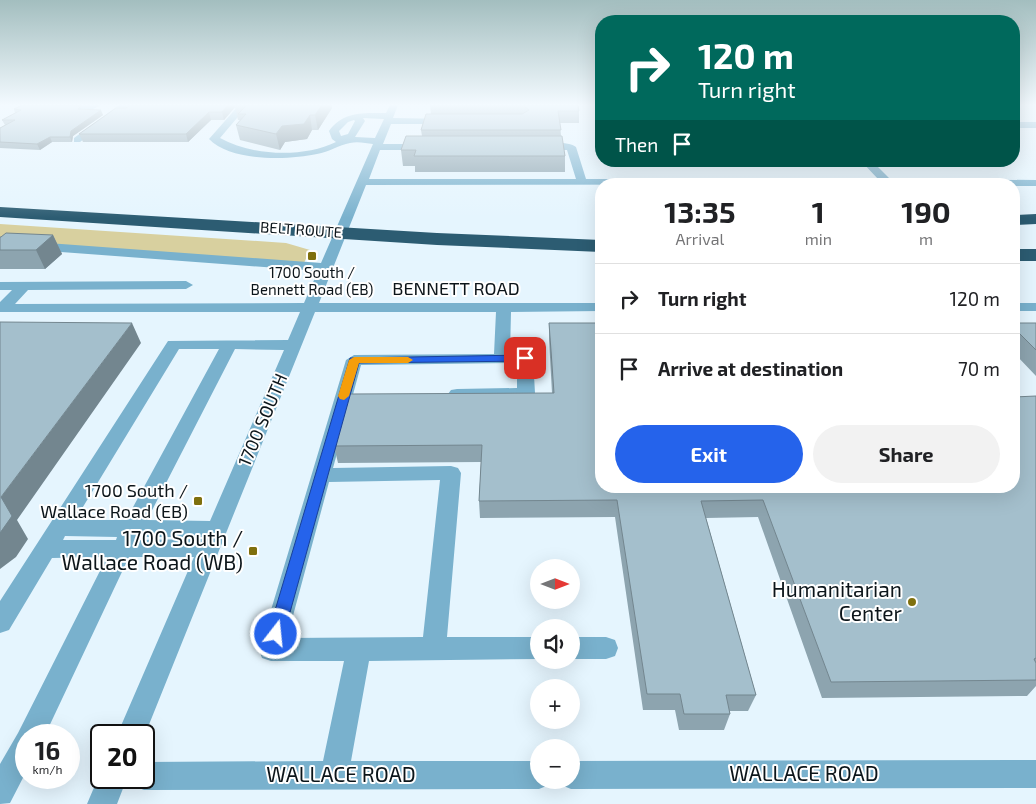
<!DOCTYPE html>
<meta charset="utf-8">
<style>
:root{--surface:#fff;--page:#f2f2f2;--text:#202124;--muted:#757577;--line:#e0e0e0;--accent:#2563eb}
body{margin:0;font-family:"Exo 2",sans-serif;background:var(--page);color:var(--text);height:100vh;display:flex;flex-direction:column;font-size:19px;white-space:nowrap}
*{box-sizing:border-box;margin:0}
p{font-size:16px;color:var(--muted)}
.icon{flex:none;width:28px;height:28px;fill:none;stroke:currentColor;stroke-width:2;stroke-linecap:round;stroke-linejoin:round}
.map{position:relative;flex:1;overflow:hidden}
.panel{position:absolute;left:595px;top:178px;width:425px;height:315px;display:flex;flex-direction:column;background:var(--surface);border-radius:20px;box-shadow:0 5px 20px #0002}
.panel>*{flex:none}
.guide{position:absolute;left:595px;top:15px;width:425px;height:152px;border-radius:20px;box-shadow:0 5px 20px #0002;background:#00695c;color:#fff;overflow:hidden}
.needle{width:32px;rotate:90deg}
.tools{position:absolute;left:530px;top:559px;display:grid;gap:10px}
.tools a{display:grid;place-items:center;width:50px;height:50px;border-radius:50%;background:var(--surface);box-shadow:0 5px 20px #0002;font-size:25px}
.speed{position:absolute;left:15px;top:724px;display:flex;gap:10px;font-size:25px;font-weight:700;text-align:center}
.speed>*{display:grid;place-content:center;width:65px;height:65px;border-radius:50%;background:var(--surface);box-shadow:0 5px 20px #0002;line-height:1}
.speed small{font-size:12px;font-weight:400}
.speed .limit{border:2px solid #111;border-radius:8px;background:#fff;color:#111}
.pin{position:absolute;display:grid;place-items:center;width:42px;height:42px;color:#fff;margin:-21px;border-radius:10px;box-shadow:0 2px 8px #0006}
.me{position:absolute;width:55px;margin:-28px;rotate:16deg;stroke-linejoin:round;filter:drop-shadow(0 0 4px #0008)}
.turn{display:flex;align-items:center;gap:18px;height:105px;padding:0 20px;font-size:22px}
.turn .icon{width:65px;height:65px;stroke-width:2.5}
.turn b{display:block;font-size:35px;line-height:42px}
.then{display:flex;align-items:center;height:48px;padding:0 20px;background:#0003;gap:10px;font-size:19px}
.eta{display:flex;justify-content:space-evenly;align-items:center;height:85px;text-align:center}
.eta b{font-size:30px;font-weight:700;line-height:35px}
.cta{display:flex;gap:10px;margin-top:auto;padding:10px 20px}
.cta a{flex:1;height:58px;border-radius:30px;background:var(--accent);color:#fff;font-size:20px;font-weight:700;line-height:58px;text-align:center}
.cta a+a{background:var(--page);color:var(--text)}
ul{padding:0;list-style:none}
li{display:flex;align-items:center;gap:15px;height:70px;padding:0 20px;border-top:1px solid var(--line)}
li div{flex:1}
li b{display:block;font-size:19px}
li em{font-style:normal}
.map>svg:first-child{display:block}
.green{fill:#d8d09f}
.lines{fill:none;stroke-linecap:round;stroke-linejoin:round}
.minor{fill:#79b1cd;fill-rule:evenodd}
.highway{fill:#2c5c72;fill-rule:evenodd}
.wall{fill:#8da4af}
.shaded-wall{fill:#73868f}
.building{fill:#a4bfcc;stroke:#73868f}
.route{fill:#2563eb;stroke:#184099}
.slow{fill:#f59e0b}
.poi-dot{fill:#7f700e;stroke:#fff;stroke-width:2}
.labels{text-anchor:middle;stroke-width:4;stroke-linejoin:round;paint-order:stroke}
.far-street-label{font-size:15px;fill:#0c151a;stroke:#fff}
.far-poi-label{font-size:15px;fill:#0c151a;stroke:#fff}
.street-label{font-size:18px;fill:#0c151a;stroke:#fff}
.poi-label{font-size:18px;fill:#0c151a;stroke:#fff;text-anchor:end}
.near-poi-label{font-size:21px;fill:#0c151a;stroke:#fff;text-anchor:end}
.near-street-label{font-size:21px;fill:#0c151a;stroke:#fff}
</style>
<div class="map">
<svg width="1036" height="804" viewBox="0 0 1036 804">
<rect width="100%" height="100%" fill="#e5f5fe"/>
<path class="green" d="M0,224l286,19 24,7 -6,13 -304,-21z"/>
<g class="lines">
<path class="minor" d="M45,105h56l-10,5 -42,-2z
M119,105h10l-49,37h-6v-4z
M239,105h9l-28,33c32,18 83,20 116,4l-4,-3 -3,-8c14,-20 35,-18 57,-18l4,-8h8l-5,13 57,1v4l-3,1h-56l-8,20h41l5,3 -5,3h-44l-11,29h207l-9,-29h-27l-5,-3c7,-6 34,-6 41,0l10,32h292l-17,-18h11l18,18 146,1v6h-22v-2l-648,1 -47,118h282v8l-90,1 -1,42 15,-1 8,5 2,35 -3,4 -6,1 -69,1 -6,-1 -3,-4 3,-4 6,-1 60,-1v-25l-156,2 -28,103 118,-2 7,2 3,5 -14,164h92v22l-170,2 -18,100h188v19h12l-2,5 -10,4 -395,1 -10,-4 -4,-8h14v-16l179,-1 21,-100h-73l-9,-3 -3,-8 87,-290 8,-5 140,-1 2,-42h-181l-171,425v-2h-27l77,-178h-65l-84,178h-19v37l-16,31 -10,1v-40l18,-31 89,-176 -55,1 -43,72 -9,3v-32l168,-260 120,-1 12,-28h-300v-10l12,-12h-12v-8l186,-1 7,4 -7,4 -158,1 -13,14 289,-1 14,-32 -284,-21h-34v-8h34l287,21 52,-119c-7,-1 -16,-3 -23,-1 -11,2 -21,9 -33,11 -28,6 -86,8 -108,-15zM363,118l21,1 -9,19 -20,-1 10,-16zM354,120l1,1 -7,13 -7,2 -2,-5 9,-9zM179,349h40l-93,171h-51zM235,349l49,1 -74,171 -63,-1zM440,480l-17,157 -136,1 42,-156zM65,536l52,1 -1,3h-53zM139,537h64l-1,2 -64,1z
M1014,122h22v6h-22z
M1014,303h22v8h-22z
M571,637h35l9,3 3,8 -3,8 -9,3h-35z
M1036,760v28l-465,1 -10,-4 -2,-5h12v-19z
M101,771v7h26l-10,26h-30z"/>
<path class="highway" d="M0,207l437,26 164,7v12l-164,-7 -437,-28z
M1036,214v10l-22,1v-10z
M1014,249h22v12h-22z"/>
</g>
<path class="wall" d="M130,105h202v3l-14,22h-6l-5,9 -22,3 -5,8 -40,-10 -4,-15 4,-5h-2l-3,-13 -11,13h-13l-23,22h-105l-4,-8z
M430,105h148l1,6v12h-19l1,13 4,20v16h-150v-6h-12l-2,-16 21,-14 -1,-6 10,-16z
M14,109h68l21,6 -30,21 -1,6h-20l-12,8 -40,-2v-20l5,-3 -3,-5 13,-7z
M53,235l9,19 -17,15h-45v-32z
M549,323l52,163 435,-90v290l-9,10 -205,2 -64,-181 -52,1 50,177 -8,16h-18v3l-6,16h-45l-4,-20h-32l-28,-193 -135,1 -1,-17 2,-39 -143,1 -4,-17 218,-53 -3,-54z
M1036,323v53l-22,-23v-25z"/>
<path class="shaded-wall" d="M228,105h6l1,2 -11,13 -2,-8z
M322,105h10v3l-14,22 -3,-15z
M101,110l2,5 -30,21 -1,6 -2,-5 1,-6z
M209,112l2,8 -23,22 -2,-8z
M310,115l2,15 -5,9 -22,3 -5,8 -4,-16 6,-8z
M50,137l2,5 -12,8 -3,-6z
M53,235l9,19 -17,15 -9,-19z
M132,323l9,20 -124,177 11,19 -12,18 -16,12v-36l1,-36z"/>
<path class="building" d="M22,105h35l24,1 -3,3 23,1 -30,21 -1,6h-20l-13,7 -37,-2v-14l15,-8h-13l19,-10 -7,-1z
M130,105h98l-6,7h-13l-23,22h-107l37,-26h10z
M247,105h75l-7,10h-5l-6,9 -22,2 -6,8 -40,-9 10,-11h-8z
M523,105h55l1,6h-21l3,19h-140l5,-16h96l7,-4z
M406,136h156l3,20h-151l2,-6h-15z
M6,233l47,2 -17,15h-36v-13h1z
M0,322l132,1 -131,174 11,19 -12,17z
M549,323h52v163h413v-89l22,-1v262l-2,1 2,4v17l-205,2 -68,-182 -62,1 55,194h-30l4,19h-46l-4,-20h-33l-30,-194 -138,1 3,-56 -148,1 15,-52 205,-1z
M1014,323h22v27l-22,-22z"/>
<linearGradient id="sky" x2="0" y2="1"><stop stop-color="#a3bebf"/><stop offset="0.48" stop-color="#f3faff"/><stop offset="1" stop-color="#f3faff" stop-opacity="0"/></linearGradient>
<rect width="1036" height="218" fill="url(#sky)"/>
<path class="route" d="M525,355l6,3 -2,3 -170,2 -75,271 -3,5 -5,2 -6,-2 -2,-5 82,-276z"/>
<path class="slow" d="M354,357h54l5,3 -5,3h-49l-10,33 -5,4 -4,-1 -2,-3 11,-36z"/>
<g class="poi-dot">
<rect x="307" y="251" width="10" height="10" rx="2.5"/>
<rect x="193" y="496" width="10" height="10" rx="2.5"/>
<rect x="248" y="546" width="10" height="10" rx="2.5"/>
<circle cx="912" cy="602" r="5"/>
</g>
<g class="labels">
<g class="far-street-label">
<text transform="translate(301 230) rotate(4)" y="5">BELT ROUTE</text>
</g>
<g class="far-poi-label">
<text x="312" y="278">1700 South /<tspan x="312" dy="17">Bennett Road (EB)</tspan></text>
</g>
<g class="street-label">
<text x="456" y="295">BENNETT ROAD</text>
<text transform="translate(263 420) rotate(-67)" y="6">1700 SOUTH</text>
</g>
<g class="poi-label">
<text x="188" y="497">1700 South /<tspan x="188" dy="21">Wallace Road (EB)</tspan></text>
</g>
<g class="near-poi-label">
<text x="243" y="546">1700 South /<tspan x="243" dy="24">Wallace Road (WB)</tspan></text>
<text x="902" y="597">Humanitarian<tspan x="902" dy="24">Center</tspan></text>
</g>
<g class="near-street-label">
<text x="804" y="781">WALLACE ROAD</text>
<text x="341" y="782">WALLACE ROAD</text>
</g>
</g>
</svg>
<div class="tools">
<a><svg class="needle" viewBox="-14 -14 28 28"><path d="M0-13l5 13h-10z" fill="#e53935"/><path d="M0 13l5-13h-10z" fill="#757577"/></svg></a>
<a><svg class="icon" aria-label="sound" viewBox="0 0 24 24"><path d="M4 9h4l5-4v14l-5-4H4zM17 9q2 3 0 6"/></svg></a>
<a>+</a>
<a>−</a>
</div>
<div class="speed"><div>16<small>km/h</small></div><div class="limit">20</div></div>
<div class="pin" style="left:525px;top:358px;background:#d93025"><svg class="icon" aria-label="arrive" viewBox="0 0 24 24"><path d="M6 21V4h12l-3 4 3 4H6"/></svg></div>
<svg class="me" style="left:276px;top:634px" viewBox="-20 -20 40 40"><circle r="17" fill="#2563eb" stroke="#fff" stroke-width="3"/><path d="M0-11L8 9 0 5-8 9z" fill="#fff"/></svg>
<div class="guide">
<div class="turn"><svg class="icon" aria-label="right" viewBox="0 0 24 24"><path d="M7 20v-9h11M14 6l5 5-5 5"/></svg><div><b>120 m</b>Turn right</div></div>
<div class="then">Then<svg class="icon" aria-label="arrive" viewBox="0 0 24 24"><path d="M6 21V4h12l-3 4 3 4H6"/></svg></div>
</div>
<section class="panel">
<div class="eta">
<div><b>13:35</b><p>Arrival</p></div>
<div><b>1</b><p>min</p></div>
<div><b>190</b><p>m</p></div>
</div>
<ul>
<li><svg class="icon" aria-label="right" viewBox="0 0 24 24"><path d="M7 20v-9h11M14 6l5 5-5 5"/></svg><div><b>Turn right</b></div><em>120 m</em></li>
<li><svg class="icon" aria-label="arrive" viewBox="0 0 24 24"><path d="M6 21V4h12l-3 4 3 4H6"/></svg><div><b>Arrive at destination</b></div><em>70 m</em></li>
</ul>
<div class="cta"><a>Exit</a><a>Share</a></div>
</section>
</div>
